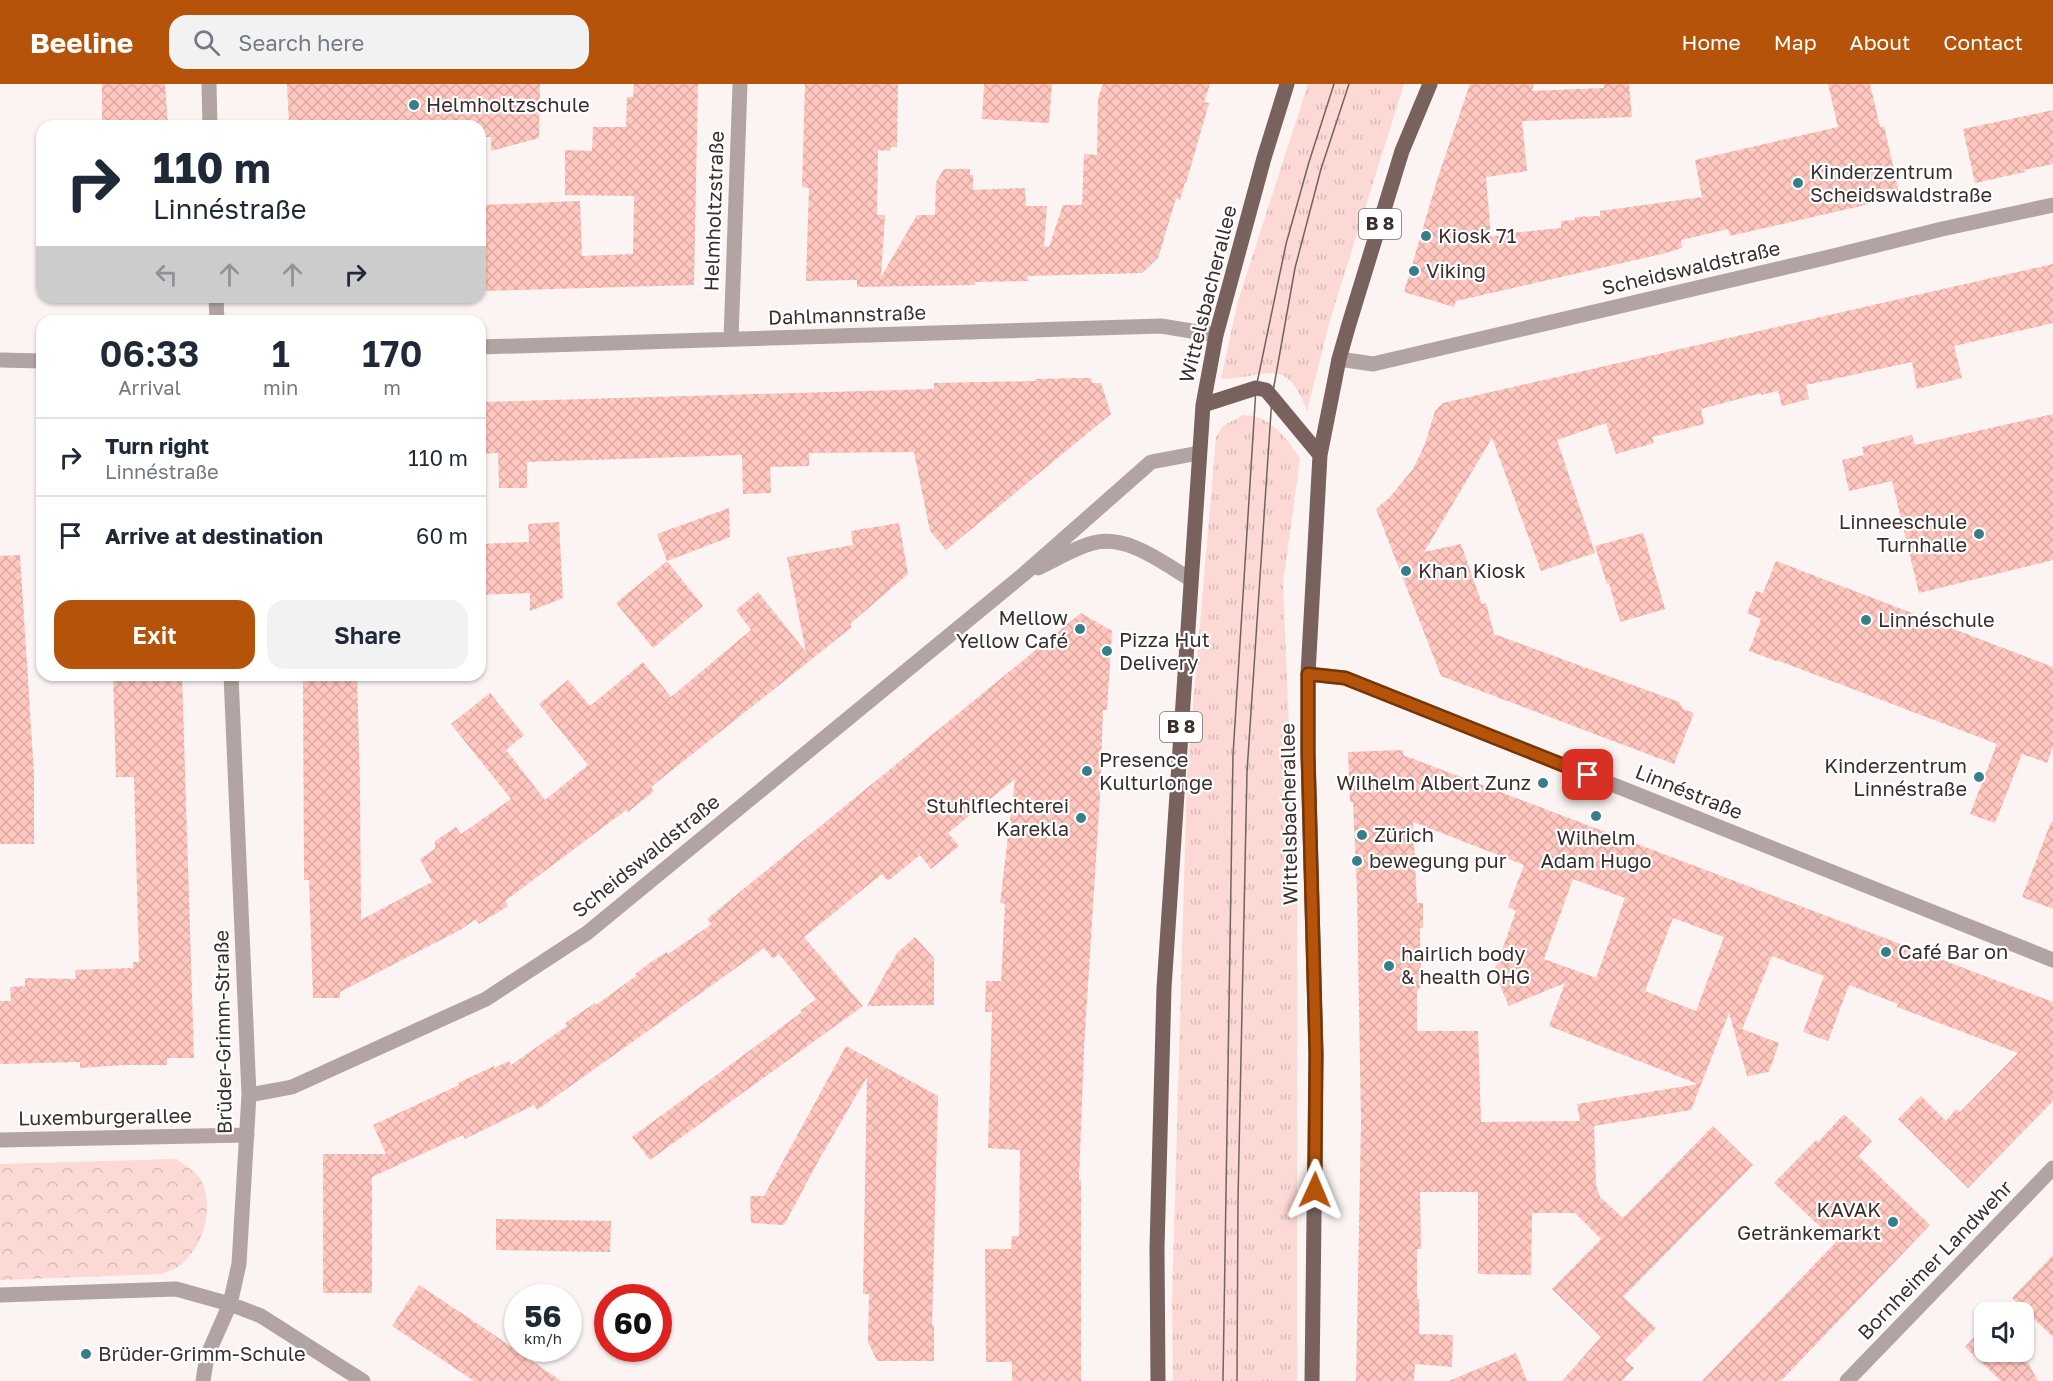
<!DOCTYPE html>
<meta charset="utf-8">
<style>
:root{--surface:#fff;--page:#f2f2f3;--text:#1f2937;--muted:#747a83;--line:#e0e1e3;--accent:#b45309}
body{margin:0;font-family:"Golos Text",sans-serif;background:var(--page);color:var(--text);height:100vh;display:flex;flex-direction:column;font-size:22px;white-space:nowrap}
*{box-sizing:border-box;margin:0}
p{font-size:20px;color:var(--muted)}
.icon{flex:none;width:33px;height:33px;fill:none;stroke:currentColor;stroke-width:2;stroke-linecap:round;stroke-linejoin:round}
.map{position:relative;flex:1;overflow:hidden}
.side{position:absolute;left:36px;top:231px;width:450px;height:366px;display:flex;flex-direction:column;background:var(--surface);border-radius:18px;box-shadow:0 2px 4px #0004}
.side>*{flex:none}
.banner{position:absolute;left:36px;top:36px;width:450px;height:183px;border-radius:18px;box-shadow:0 2px 4px #0004;background:#fff;color:var(--text);overflow:hidden}
.tools{position:absolute;left:1974px;top:1218px;display:grid;gap:12px}
.tools a{display:grid;place-items:center;width:60px;height:60px;border-radius:12px;background:var(--surface);box-shadow:0 2px 4px #0004;font-size:30px}
.speed{position:absolute;left:504px;top:1200px;display:flex;gap:12px;font-size:30px;font-weight:700;text-align:center}
.speed>*{display:grid;place-content:center;width:78px;height:78px;border-radius:50%;background:var(--surface);box-shadow:0 2px 4px #0004;line-height:1}
.speed small{font-size:15px;font-weight:400}
.speed .limit{border:9px solid #d22;background:#fff;color:#111}
.pin{position:absolute;display:grid;place-items:center;width:51px;height:51px;color:#fff;margin:-26px;border-radius:12px;box-shadow:0 3px 9px #0006}
.me{position:absolute;width:66px;margin:-33px;rotate:1deg;stroke-linejoin:round;filter:drop-shadow(0 0 4px #0008)}
.turn{display:flex;align-items:center;gap:21px;height:126px;padding:0 18px;font-size:27px}
.turn .icon{width:78px;height:78px;stroke-width:2.5}
.turn b{display:block;font-size:42px;line-height:51px}
.lanes{display:flex;align-items:center;height:57px;padding:0 18px;background:#0003;justify-content:center;gap:30px;direction:ltr}
.lanes .off{opacity:.35}
.eta{display:flex;justify-content:space-evenly;align-items:center;height:102px;text-align:center}
.eta b{font-size:36px;font-weight:600;line-height:42px}
.primary-button{display:flex;gap:12px;margin-top:auto;padding:12px 18px}
.primary-button a{flex:1;height:69px;border-radius:18px;background:var(--accent);color:#fff;font-size:24px;font-weight:600;line-height:69px;text-align:center}
.primary-button a+a{background:var(--page);color:var(--text)}
ul{padding:0;list-style:none}
li{display:flex;align-items:center;gap:18px;height:78px;padding:0 18px;border-top:2px solid var(--line)}
li div{flex:1}
li b{display:block;font-size:22px}
li em{font-style:normal}
header{display:flex;align-items:center;gap:36px;box-sizing:border-box;height:84px;padding:0 30px;background:var(--accent);color:#fff}
header strong{font-size:28px}
nav{display:flex;gap:33px;margin-inline-start:auto;font-size:21px}
.search{width:420px;height:54px;background:var(--page);display:flex;align-items:center;gap:15px;box-sizing:border-box;padding:0 21px;border-radius:18px;color:var(--muted);font-size:22px}
.map>svg:first-child{display:block}
.grass{fill:url(#grass-tufts)}
.forest{fill:url(#forest-crowns)}
.building{fill:url(#building-cross-hatch);fill-rule:evenodd}
.lines{fill:none;stroke-linecap:round;stroke-linejoin:round}
.minor{stroke:#b2a4a2;stroke-width:15}
.primary{stroke:#79615e;stroke-width:15}
.tram{stroke:#6f6462;stroke-width:1.5}
.route-casing{stroke:#753606;stroke-width:15}
.route{stroke:#b45309;stroke-width:10}
.poi-dot{fill:#377e88;stroke:#fff;stroke-width:2}
.labels{text-anchor:middle;stroke-width:4.5;stroke-linejoin:round;paint-order:stroke}
.shield{fill:#fff;stroke:#766d6c;stroke-width:1.5}
.shield-label{font-size:18px;font-weight:bold;fill:#3b2f2d}
.poi-label{font-size:20px;fill:#3b2f2d;stroke:#fff;text-anchor:start}
.street-label{font-size:20px;fill:#3b2f2d;stroke:#fff}
</style>
<header>
<strong>Beeline</strong>
<div class="search"><svg class="icon" aria-label="search" viewBox="0 0 24 24"><circle cx="10" cy="10" r="6"/><path d="M15 15l6 6"/></svg>Search here</div>
<nav><a>Home</a><a>Map</a><a>About</a><a>Contact</a></nav>
</header>
<div class="map">
<svg width="2053" height="1297" viewBox="0 0 2053 1297">
<defs>
<pattern id="grass-tufts" width="24" height="20" patternUnits="userSpaceOnUse" patternTransform="scale(1.5)"><rect width="24" height="20" fill="#fcd9d4"/><path d="M3 7l-1-3M5 7V3M7 7l1-3M15 17l-1-3M17 17v-4M19 17l1-3" fill="none" stroke="#d9bbb6"/></pattern>
<pattern id="forest-crowns" width="20" height="18" patternUnits="userSpaceOnUse" patternTransform="scale(1.5)"><rect width="20" height="18" fill="#fcd9d4"/><path d="M2 6a3 3 0 1 1 6 0M12 15a3 3 0 1 1 6 0" fill="none" stroke="#d9bbb6"/></pattern>
<pattern id="building-cross-hatch" width="8" height="8" patternUnits="userSpaceOnUse" patternTransform="scale(1.5)"><rect width="8" height="8" fill="#ffc7bf"/><path d="M0 0l8 8M0 8l8-8" fill="none" stroke="#dbaba4"/></pattern>
</defs>
<rect width="100%" height="100%" fill="#fbf4f3"/>
<path class="grass" d="M1308,0h96l-74,236 -23,91c-21,-58 -41,-32 -86,-32l17,-78z
M1243,331c27,0 44,23 57,44l-17,124 7,171 7,82v545h-124l-1,-80 15,-526 29,-338 7,-11z"/>
<path class="forest" d="M176,1075c9,6 23,14 27,25 10,26 0,61 -20,79 -5,5 -14,8 -21,11l-162,6v-116z"/>
<path class="building" d="M102,0h63l3,42h-66z
M287,0h253l-1,54 -48,13v-14h-11v-11h-191z
M634,0h64l-4,201 -214,6v-86l100,-4 2,55 51,-2 1,-58 -69,-1v-45l27,1 1,-24h33l1,-30h6z
M805,0h93l-1,63h-6l-1,4 -12,-1 -1,65h8l-4,62 36,-62h18l1,-33 8,-13h26v6h3v15l52,-2 1,18h21l-3,40 5,1 14,-42h19l2,-51 13,1 1,-57 5,-14h107l-6,18 5,1 -23,80 -1,-1 -5,18 -4,-2 -18,60 -16,15 -115,3 1,5 -53,1v3l-118,2v-7l-51,1 3,-93 -7,-1z
M984,0h68l-3,39 -67,-4z
M1470,0h64l-2,7 72,-3v-4h25l3,33 -110,4 5,50 -41,6 5,60 19,-4 51,-5v-7l14,-1v-3l25,-1v-5l102,-14 -7,-37 143,-33 -10,-43h42l10,43 4,-1 16,71 -170,39 -2,-7 -47,11 1,8 -16,5 -210,48 -2,6 -50,-15 34,-115z
M2053,26v54l-29,6 1,2 -50,11 -12,-54z
M2053,180v59l-99,23 8,32 -45,11 -5,-27 -106,23 3,14 -27,7 -4,-15 -17,4v-2l-60,16 3,15 -52,13 2,6 -38,11 -10,-31 -49,17 38,113 -54,18 -49,-133 -68,114 37,-8 21,60 4,-1 8,31 185,68 4,7 11,4 -20,51 -233,-88 -65,-167 14,-12 23,-28 12,-25 10,-33 8,-8z
M1080,294h11l1,5h9l10,31 -165,136 -16,-19 -16,-79 -105,1v13l-39,1 1,26 -28,1 -1,-39 -215,7v26h-28l-1,-35 -18,1v-52l454,-13v-6l102,-2v-2z
M2053,330v146l-134,33 -27,-112 -43,10 -7,-31 22,-5 -2,-8 50,-12 3,10z
M729,424l1,29 -63,24 -10,-27z
M559,438l4,76 -33,13v-18l-50,2v-51l49,-2 -1,-18z
M899,439l9,51 -58,50 2,3 -201,160 3,4 -26,21 -2,-2 -121,91 3,5 -29,18 -3,-5 -16,11 -120,62v6h-27l-4,-118h-5l-1,-205h54l3,110 1,135 71,-38 -12,-23 15,-10v-8l21,-14 5,7 50,-35 -60,-75 39,-31 34,42 -18,15 39,50 43,-35 -49,-61 29,-24 22,26 53,-44 28,35 80,-67 -15,-20 22,-18 48,60 -19,-95 66,-12 -2,-14z
M1643,449l22,76 -45,13 -11,-39 -2,1 -12,-38z
M20,471l14,219v70h-34v-288z
M667,477l36,45 -50,42 -37,-45z
M1776,477l277,106v80l-6,16 -25,-9 -27,69 -25,-9 27,-70 -220,-84 -1,1 -27,-10 12,-32 -14,-6 9,-22 7,2z
M1081,529l31,18 -5,79h-4l-3,85 -16,253 -5,132h2v201h-69v-19h-26l-1,-113h26l1,-13h7l1,-86 -32,-2 4,-136h-7l1,-31h15l4,-77 -5,-1 15,-124 -67,54 11,13 -28,23 -11,-14 -32,26 -6,-7 -78,63 59,69 -213,154 -18,-23 170,-125 -2,-1 16,-12 -37,-45 -6,5 -9,-11 -227,162 -3,-5 -69,34 -2,-4 -91,42v116h-49v-139h63l-13,-29 86,-40 -1,-2 36,-17v2l15,-7 2,4 56,-39 -2,-3 30,-20 1,2 40,-29 -1,-2 16,-12 16,-10 1,2 44,-30 -5,-5z
M113,591h69l12,383h-27v7h-44l-43,3v-6l-80,2v-63h11l-1,-14 15,-1v-8l51,1 -1,-9 58,-2v-6h6l-5,-185h-18z
M1403,666v5l650,247v99l-85,87 -70,-69 23,-23 25,25 10,-12 4,3 58,-59 -121,-46 1,-3 -49,-19 -21,56 -25,-9 21,-56 -52,-20 -30,73 37,14 -10,29 -22,4 -18,-63 -38,97 -97,16 2,60 4,11 23,21 90,-92 40,39 -130,132 33,31 -31,32 9,8 -12,13h-60l39,-44 -49,-48 49,-50 -26,-26h-43l-1,62 -53,-1v-82h-58l1,57h-4v50h2v35l34,1 -1,32 -37,-3 -1,17h-58l5,-258 -4,-231 -4,-90h-3l-2,-50zM1413,738l111,43 -16,42 8,4 -22,61 15,34 56,-23 -16,43 149,58 -121,20 3,17 -99,1 -3,-91h-61v-40l4,-5 -1,-58h3v-25h-6zM1573,795l52,19 -29,80 -52,-19zM1673,834l51,19 -28,74 -51,-20z
M2051,738h2v87l-31,-12z
M915,853l19,21v47l-67,1 30,-53z
M846,962l92,50 -6,229h2v36h-57l-9,-19 1,-48h-6l4,-217 -47,81 -36,67 -33,-2 -1,-27h14z
M1844,1030l28,27 -14,15 72,69 -149,156h-79l134,-139 -62,-59 42,-43 2,2z
M496,1135l115,2 -1,31 -114,-2z
M2053,1171v82l-41,-39z
M419,1201l65,43 77,53h-87l-82,-55z
M1984,1242v26h38l16,29h-37l-36,-34z
M1516,1269l11,28h-78z"/>
<g class="lines">
<path class="minor" d="M209,0l1,42
M216,213l1,24
M731,255l9,-255
M480,263l681,-21 55,9
M1339,275l34,5 456,-107 113,-28 111,-24
M0,276l42,1
M1038,484c17,-8 36,-20 55,-25 34,-9 70,20 97,36
M1308,590l37,4 708,282
M249,1011l43,-8 194,-88 101,-66 437,-359 127,-112 48,-9
M0,1056l247,-5
M0,1211l176,-6 54,15 31,12 102,65
M203,1297l4,-25 23,-52 9,-40 10,-169 -18,-420
M1847,1297l206,-213"/>
<path class="primary" d="M1203,321l53,-17 10,2 54,65
M1158,1297l-1,-133 7,-260 39,-583 13,-70 48,-177 23,-74
M1312,1297l4,-327 -8,-300v-80l12,-219 19,-96 10,-35 53,-173 28,-67"/>
<path class="tram" d="M1223,1297l10,-626 23,-367 30,-144 23,-82 25,-78
M1237,1297l1,-181 9,-428 25,-375 23,-129 26,-99 28,-85"/>
</g>
<g class="lines">
<defs>
<path id="route" d="M1315,1106l1,-136 -8,-300v-80l37,4 243,97"/>
</defs>
<use href="#route" class="route-casing"/>
<use href="#route" class="route"/>
</g>
<g class="poi-dot">
<circle cx="414" cy="21" r="6"/>
<circle cx="1798" cy="99" r="6"/>
<circle cx="1426" cy="152" r="6"/>
<circle cx="1414" cy="187" r="6"/>
<circle cx="1979" cy="450" r="6"/>
<circle cx="1406" cy="487" r="6"/>
<circle cx="1866" cy="536" r="6"/>
<circle cx="1080" cy="545" r="6"/>
<circle cx="1107" cy="567" r="6"/>
<circle cx="1087" cy="687" r="6"/>
<circle cx="1979" cy="693" r="6"/>
<circle cx="1543" cy="699" r="6"/>
<circle cx="1596" cy="732" r="6"/>
<circle cx="1081" cy="734" r="6"/>
<circle cx="1362" cy="751" r="6"/>
<circle cx="1357" cy="777" r="6"/>
<circle cx="1886" cy="868" r="6"/>
<circle cx="1389" cy="882" r="6"/>
<circle cx="1893" cy="1138" r="6"/>
<circle cx="86" cy="1270" r="6"/>
</g>
<g class="labels">
<g class="shield">
<rect x="1359" y="125" width="42" height="30" rx="4.5"/>
<rect x="1160" y="628" width="42" height="30" rx="4.5"/>
</g>
<g class="shield-label">
<text x="1380" y="146">B 8</text>
<text x="1181" y="649">B 8</text>
</g>
<g class="poi-label">
<text x="426" y="28">Helmholtzschule</text>
<text x="1810" y="95">Kinderzentrum<tspan x="1810" dy="23">Scheidswaldstraße</tspan></text>
<text x="1438" y="159">Kiosk 71</text>
<text x="1426" y="194">Viking</text>
<text x="1967" y="445" text-anchor="end">Linneeschule<tspan x="1967" dy="23">Turnhalle</tspan></text>
<text x="1418" y="494">Khan Kiosk</text>
<text x="1068" y="541" text-anchor="end">Mellow<tspan x="1068" dy="23">Yellow Café</tspan></text>
<text x="1878" y="543">Linnéschule</text>
<text x="1119" y="563">Pizza Hut<tspan x="1119" dy="23">Delivery</tspan></text>
<text x="1099" y="683">Presence<tspan x="1099" dy="23">Kulturlonge</tspan></text>
<text x="1967" y="689" text-anchor="end">Kinderzentrum<tspan x="1967" dy="23">Linnéstraße</tspan></text>
<text x="1531" y="706" text-anchor="end">Wilhelm Albert Zunz</text>
<text x="1069" y="729" text-anchor="end">Stuhlflechterei<tspan x="1069" dy="23">Karekla</tspan></text>
<text x="1374" y="758">Zürich</text>
<text x="1596" y="761" text-anchor="middle">Wilhelm<tspan x="1596" dy="23">Adam Hugo</tspan></text>
<text x="1369" y="784">bewegung pur</text>
<text x="1898" y="875">Café Bar on</text>
<text x="1401" y="877">hairlich body<tspan x="1401" dy="23">&amp; health OHG</tspan></text>
<text x="1881" y="1133" text-anchor="end">KAVAK<tspan x="1881" dy="23">Getränkemarkt</tspan></text>
<text x="98" y="1277">Brüder-Grimm-Schule</text>
</g>
<g class="street-label">
<text transform="translate(714 127) rotate(-88)" y="7">Helmholtzstraße</text>
<text transform="translate(1691 184) rotate(-13)" y="7">Scheidswaldstraße</text>
<text transform="translate(1208 210) rotate(-76)" y="7">Wittelsbacherallee</text>
<text transform="translate(847 231) rotate(-2)" y="7">Dahlmannstraße</text>
<text transform="translate(1689 708) rotate(22)" y="7">Linnéstraße</text>
<text transform="translate(1289 730) rotate(-91)" y="7">Wittelsbacherallee</text>
<text transform="translate(646 772) rotate(-39)" y="7">Scheidswaldstraße</text>
<text transform="translate(223 948) rotate(-91)" y="7">Brüder-Grimm-Straße</text>
<text transform="translate(105 1033) rotate(-1)" y="7">Luxemburgerallee</text>
<text transform="translate(1935 1176) rotate(-46)" y="7">Bornheimer Landwehr</text>
</g>
</g>
</svg>
<div class="tools">
<a><svg class="icon" aria-label="sound" viewBox="0 0 24 24"><path d="M4 9h4l5-4v14l-5-4H4zM17 9q2 3 0 6"/></svg></a>
</div>
<div class="speed"><div>56<small>km/h</small></div><div class="limit">60</div></div>
<div class="pin" style="left:1588px;top:691px;background:#d93025"><svg class="icon" aria-label="arrive" viewBox="0 0 24 24"><path d="M6 21V4h12l-3 4 3 4H6"/></svg></div>
<svg class="me" style="left:1315px;top:1106px" viewBox="-20 -20 40 40"><path d="M0-17L14 15 0 8-14 15z" fill="#b45309" stroke="#fff" stroke-width="4"/></svg>
<div class="banner">
<div class="turn"><svg class="icon" aria-label="right" viewBox="0 0 24 24"><path d="M7 20v-9h11M14 6l5 5-5 5"/></svg><div><b>110 m</b>Linnéstraße</div></div>
<div class="lanes"><svg class="icon off" aria-label="left" viewBox="0 0 24 24"><path d="M17 20v-9H6M10 6l-5 5 5 5"/></svg><svg class="icon off" aria-label="ahead" viewBox="0 0 24 24"><path d="M12 20V5M6 11l6-6 6 6"/></svg><svg class="icon off" aria-label="ahead" viewBox="0 0 24 24"><path d="M12 20V5M6 11l6-6 6 6"/></svg><svg class="icon" aria-label="right" viewBox="0 0 24 24"><path d="M7 20v-9h11M14 6l5 5-5 5"/></svg></div>
</div>
<section class="side">
<div class="eta">
<div><b>06:33</b><p>Arrival</p></div>
<div><b>1</b><p>min</p></div>
<div><b>170</b><p>m</p></div>
</div>
<ul>
<li><svg class="icon" aria-label="right" viewBox="0 0 24 24"><path d="M7 20v-9h11M14 6l5 5-5 5"/></svg><div><b>Turn right</b><p>Linnéstraße</p></div><em>110 m</em></li>
<li><svg class="icon" aria-label="arrive" viewBox="0 0 24 24"><path d="M6 21V4h12l-3 4 3 4H6"/></svg><div><b>Arrive at destination</b></div><em>60 m</em></li>
</ul>
<div class="primary-button"><a>Exit</a><a>Share</a></div>
</section>
</div>
